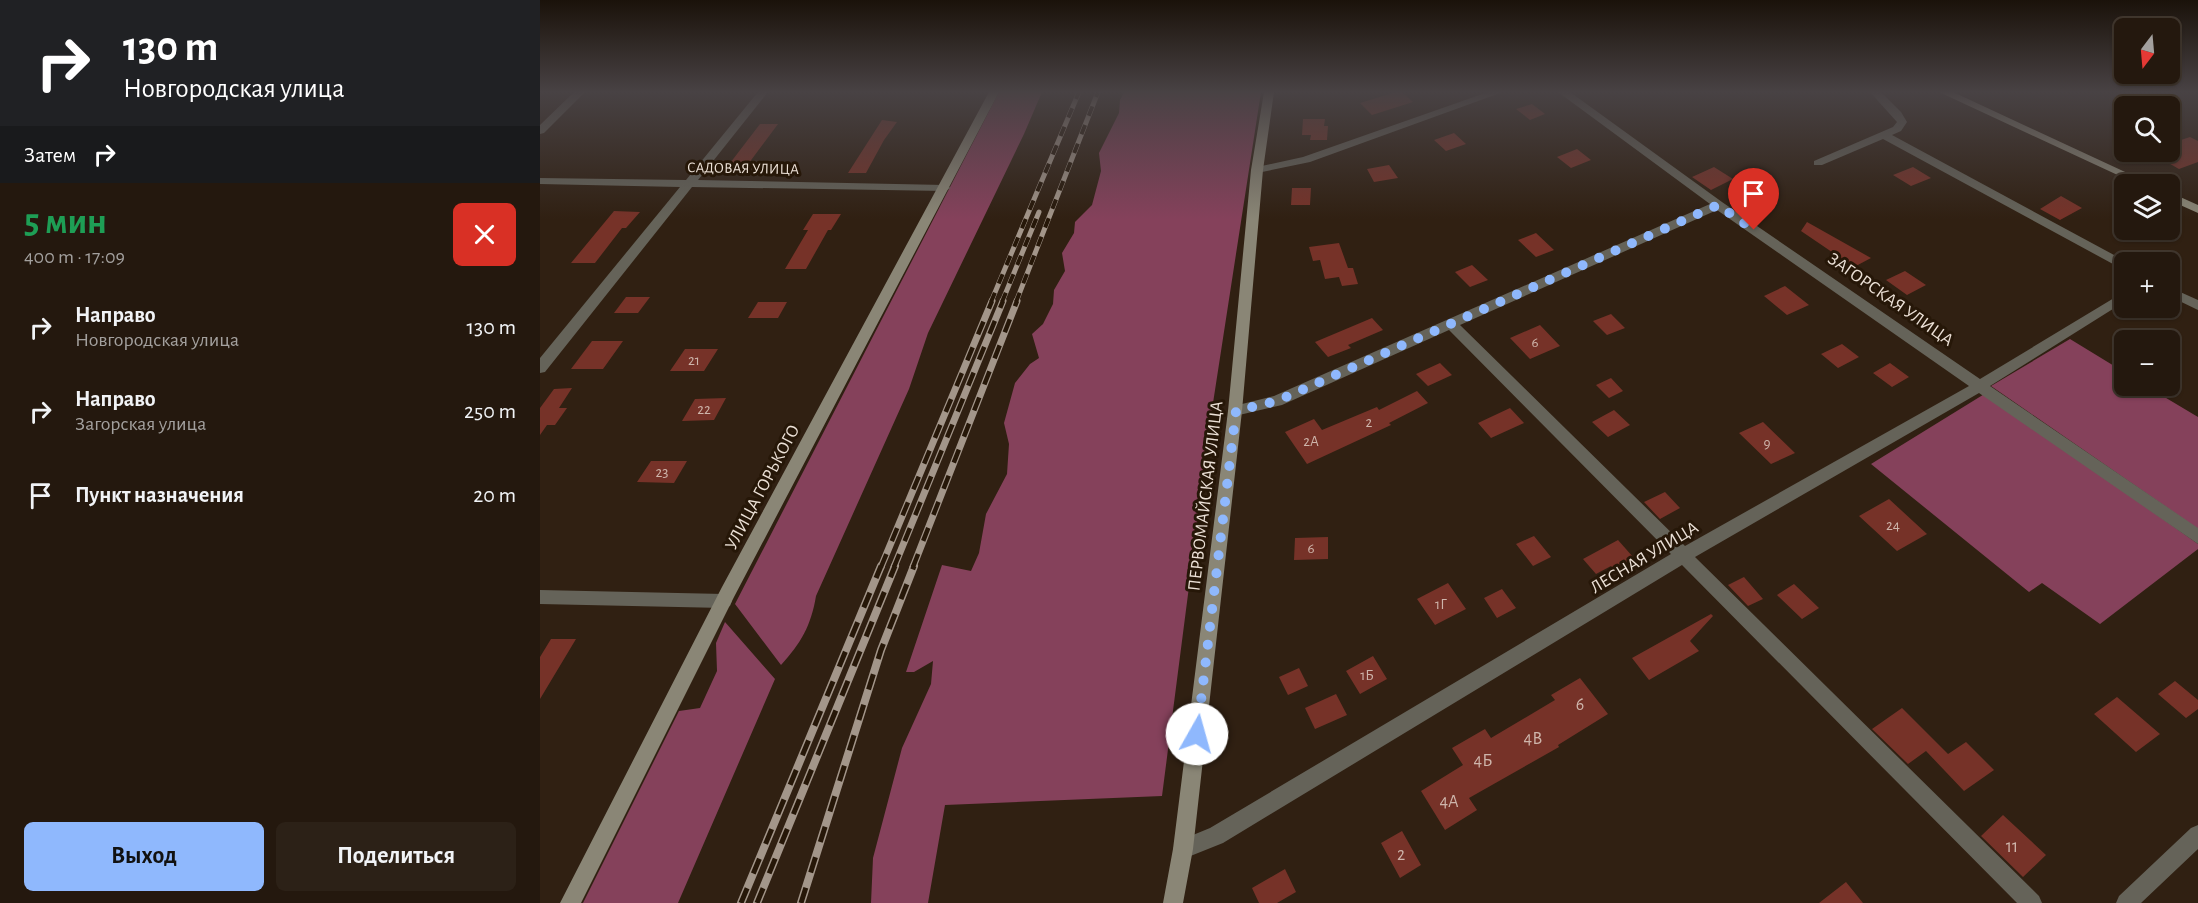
<!DOCTYPE html>
<html lang="ru">
<meta charset="utf-8">
<style>
:root{--surface:#24180e;--page:#2c2117;--text:#f1f3f6;--muted:#a3a09e;--line:#41372e;--accent:#8fb8fd}
body{margin:0;font-family:"Alegreya Sans",sans-serif;background:var(--page);color:var(--text);height:100vh;display:flex;flex-direction:column;font-size:22px;white-space:nowrap}
*{box-sizing:border-box;margin:0}
p{font-size:20px;color:var(--muted)}
.icon{flex:none;width:33px;height:33px;fill:none;stroke:currentColor;stroke-width:2;stroke-linecap:round;stroke-linejoin:round}
.map{position:relative;flex:1;overflow:hidden}
.details{display:flex;flex-direction:column;background:var(--surface);width:540px}
.details>*{flex:none}
.top-card{background:#202124;color:#fff;overflow:hidden}
.needle{width:39px;rotate:196deg}
.fabs{position:absolute;left:1574px;top:18px;display:grid;gap:12px}
.fabs a{display:grid;place-items:center;width:66px;height:66px;border-radius:9px;background:var(--surface);box-shadow:0 2px 4px #0004,0 0 0 2px var(--line);font-size:30px}
.pin{position:absolute;display:grid;place-items:center;width:51px;height:51px;color:#fff;margin:-62px -26px;border-radius:50% 50% 50% 0;rotate:-45deg;box-shadow:0 0 6px #0007}
.pin .icon{rotate:45deg}
.me{position:absolute;width:66px;margin:-33px;rotate:7deg;stroke-linejoin:round;filter:drop-shadow(0 0 4px #0008)}
.turn{display:flex;align-items:center;gap:21px;height:126px;padding:0 24px;font-size:27px}
.turn .icon{width:78px;height:78px;stroke-width:2.5}
.turn b{display:block;font-size:42px;line-height:51px}
.then{display:flex;align-items:center;height:57px;padding:0 24px;background:#0003;gap:12px;font-size:22px}
.round{display:grid;place-items:center;flex:none;width:63px;height:63px;border-radius:9px;background:var(--page)}
.overview{display:flex;align-items:center;justify-content:space-between;height:102px;padding:0 24px}
h1{font-size:36px;font-weight:700;line-height:45px;color:#1e9e55}
.primary-button{display:flex;gap:12px;margin-top:auto;padding:12px 24px}
.primary-button a{flex:1;height:69px;border-radius:9px;background:var(--accent);color:#111;font-size:24px;font-weight:700;line-height:69px;text-align:center}
.primary-button a+a{background:var(--page);color:var(--text)}
ul{padding:0;list-style:none}
li{display:flex;align-items:center;gap:18px;height:84px;padding:0 24px}
li div{flex:1}
li b{display:block;font-size:22px}
li em{font-style:normal}
main{display:flex;flex:1;min-height:0}
.map>svg:first-child{display:block}
.forest{fill:#85415b}
.building{fill:#763228}
.lines{fill:none;stroke-linecap:round;stroke-linejoin:round}
.street{fill:#656359;fill-rule:evenodd}
.secondary{fill:#8a8676;fill-rule:evenodd}
.rail-far2-casing{stroke:#a3968a;stroke-width:5}
.rail-far1-casing{stroke:#a3968a;stroke-width:7}
.rail-casing{stroke:#a3968a;stroke-width:8}
.rail-far2{stroke:#261708;stroke-width:4;stroke-dasharray:10;stroke-linecap:butt}
.rail-far1{stroke:#261708;stroke-width:4.5;stroke-dasharray:14;stroke-linecap:butt}
.rail{stroke:#261708;stroke-width:5;stroke-dasharray:16;stroke-linecap:butt}
.route{stroke:#8fb8fd;stroke-width:10;stroke-dasharray:0 18}
.labels{text-anchor:middle;stroke-width:6;stroke-linejoin:round;paint-order:stroke}
.far-street-label{font-size:15px;fill:#ece1d7;stroke:#261708}
.number-label{font-size:15px;fill:#ceb5ab}
.street-label{font-size:18px;fill:#ece1d7;stroke:#261708}
.near-number-label{font-size:18px;fill:#ceb5ab}
</style>
<main>
<section class="details">
<div class="top-card">
<div class="turn"><svg class="icon" aria-label="right" viewBox="0 0 24 24"><path d="M7 20v-9h11M14 6l5 5-5 5"/></svg><div><b>130 m</b>Новгородская улица</div></div>
<div class="then">Затем<svg class="icon" aria-label="right" viewBox="0 0 24 24"><path d="M7 20v-9h11M14 6l5 5-5 5"/></svg></div>
</div>
<div class="overview"><div><h1>5 мин</h1><p>400 m · 17:09</p></div><a class="round" style="background:#d93025;color:#fff"><svg class="icon" aria-label="close" viewBox="0 0 24 24"><path d="M6 6l12 12M18 6L6 18"/></svg></a></div>
<ul>
<li><svg class="icon" aria-label="right" viewBox="0 0 24 24"><path d="M7 20v-9h11M14 6l5 5-5 5"/></svg><div><b>Направо</b><p>Новгородская улица</p></div><em>130 m</em></li>
<li><svg class="icon" aria-label="right" viewBox="0 0 24 24"><path d="M7 20v-9h11M14 6l5 5-5 5"/></svg><div><b>Направо</b><p>Загорская улица</p></div><em>250 m</em></li>
<li><svg class="icon" aria-label="arrive" viewBox="0 0 24 24"><path d="M6 21V4h12l-3 4 3 4H6"/></svg><div><b>Пункт назначения</b></div><em>20 m</em></li>
</ul>
<div class="primary-button"><a>Выход</a><a>Поделиться</a></div>
</section>
<div class="map">
<svg width="1658" height="903" viewBox="0 0 1658 903">
<rect width="100%" height="100%" fill="#302012"/>
<path class="forest" d="M459,92h43l-18,42 -96,199 -19,56 -93,207c-5,30 -15,47 -35,69l-46,-61z
M584,92h137l-50,324 -49,380 -217,9 -17,98h-57l2,-45 29,-110 29,-64 2,-23 -19,11h-8l36,-107 29,6 8,-18 7,-39 21,-40 2,-30 -5,-21 11,-40 15,-19 9,-6 -7,-24 11,-10 10,-20 1,-14 11,-19 -3,-18 12,-20 1,-11 17,-17 9,-34 -2,-18 20,-40 1,-13z
M1530,339l54,33v14h22l52,31v112l-207,-143z
M1446,393l212,151v5l-98,75 -58,-41 -13,9 -158,-128z
M185,622l50,57 -97,224h-95l96,-192 21,-3 17,-37 -1,-28z"/>
<path class="building" d="M856,92h6l11,10 -41,13 -12,-12z
M992,104l13,10 -15,6 -14,-11z
M763,119h22l-1,7h4l-1,14h-17l1,-5h-9z
M342,120l15,2 -13,18 -18,33h-18z
M220,124h18l-35,47h-19z
M914,133l12,11 -20,7 -12,-11z
M1650,137l8,4v21l-19,7 -30,-17h20v-8z
M1037,149l14,11 -20,8 -14,-11z
M849,165l9,13 -24,4 -7,-13z
M1174,167l19,12 -22,11 -19,-13z
M1373,167l18,11 -20,8 -18,-11z
M752,188h19l-1,17h-19z
M1521,196l21,12 -22,12 -20,-11z
M74,211l26,1 -14,16h-4l-27,35h-24z
M273,214h28l-10,16h-3l-22,39h-21l23,-39h-5z
M1267,222l64,36 -17,9 -53,-36z
M996,233l18,17 -18,7 -18,-17z
M799,243l9,25h5l5,16 -16,2 -3,-9 -14,2 -5,-19 -7,1 -4,-14z
M932,265l16,15 -18,7 -15,-15z
M1365,271l21,14 -19,10 -21,-15z
M1245,286l24,19 -22,10 -23,-19z
M86,297h24l-12,16h-24z
M218,302h29l-9,16h-30z
M1071,314l14,14 -18,7 -14,-14z
M832,318l11,12 -35,15 3,3 -23,9 -13,-15z
M1000,325l20,21 -30,13 -20,-21z
M52,341h31l-20,28h-32z
M1302,344l17,13 -21,11 -17,-14z
M145,349h33l-14,22h-34z
M900,363l12,12 -24,11 -12,-12z
M1350,363l19,14 -17,10 -19,-14z
M1071,378l12,13 -14,7 -13,-13z
M32,388l-13,20h8l-12,17h-8l-7,10v-27l14,-19z
M877,391l11,12 -39,20 2,2 -84,39 -22,-32 29,-13 8,11 55,-23 2,3z
M186,398l-12,22 -32,1 13,-22z
M970,408l14,15 -33,15 -13,-15z
M1074,410l16,15 -22,12 -16,-15z
M1223,422l32,31 -24,11 -32,-31z
M111,461h36l-13,22 -37,-1z
M1125,492l15,16 -20,11 -16,-17z
M1349,499l38,35 -30,17 -38,-35z
M994,536l17,21 -18,9 -17,-22z
M788,537v22l-34,1 1,-22z
M1078,540l23,26 -20,11 -10,-11 -15,8 -13,-15z
M1204,577l19,22 -15,7 -20,-21z
M908,583l18,26 -31,16 -18,-26z
M1254,584l25,24 -17,11 -25,-24z
M962,589l14,19 -19,10 -13,-20z
M1171,614l2,2 -23,25 9,10 -50,29 -17,-22z
M11,639h25l-36,60v-42z
M833,656l14,23 -27,15 -14,-23z
M759,668l9,18 -20,9 -9,-18z
M1040,678l28,36 -50,31 1,2 -90,51 8,12 -32,20 -24,-39 42,-26 -11,-17 33,-19 6,9 64,-38 -4,-5z
M1635,681l23,19v9l-12,9 -28,-24z
M796,694l11,21 -32,14 -10,-21z
M1577,697l43,37 -24,18 -42,-38z
M1362,708l46,46 18,-12 28,28 -30,21 -38,-40 -18,13 -36,-35z
M1463,815l43,40 -23,22 -42,-41z
M862,831l19,34 -21,13 -19,-35z
M745,869l11,23 -19,11h-18l-7,-15z
M1306,882l17,21h-44z"/>
<g class="lines">
<path class="street" d="M34,92h11l-41,41 -4,1v-9z
M218,92h10l-70,88 247,5 6,3 -6,3 -253,-4 -147,185 -5,1v-15l140,-171 -140,-3v-6l146,2z
M948,92h15l-193,70 -53,11 -6,-3 6,-3 46,-10z
M1018,92h12l152,110 258,177 144,-87v10l-134,84 208,142v16l-219,-151 -284,164 344,339 3,7h-25l-335,-338 -459,278 -40,16 -7,-3 -3,-7 3,-7 34,-14 461,-274 -222,-224 -167,75 -47,11 -7,-5 2,-4 44,-11 436,-192zM1177,210l252,176 -284,160 -225,-221z
M1330,92h11l20,20 6,10 -6,9 -9,4 235,127h-3v8l-241,-131 -61,26h-8v-4l79,-34 4,-5z
M1629,287l29,13v10l-29,-14z
M0,590l184,4 6,2 2,5 -2,5 -6,2 -184,-4z
M1658,825v24l-57,54h-25l3,-7 72,-68z"/>
<path class="secondary" d="M449,92h10l-265,505 -153,306h-21l162,-316z
M724,92h10l-11,78 -21,241 -49,438 -10,54h-20l10,-54 55,-438 23,-241z
M1399,92h14l198,92h-14z
M1629,192l29,13v8l-29,-13z"/>
<defs>
<path id="rail-far2" d="M451,302l88,-210
M462,302l37,-90
M476,302l82,-210"/>
<path id="rail-far1" d="M341,567l111,-266
M354,567l109,-266
M373,567l104,-266"/>
<path id="rail" d="M201,903l140,-337
M217,903l138,-337
M261,903l80,-253 33,-84"/>
</defs>
<use href="#rail-far2" class="rail-far2-casing"/>
<use href="#rail-far1" class="rail-far1-casing"/>
<use href="#rail" class="rail-casing"/>
<use href="#rail-far2" class="rail-far2"/>
<use href="#rail-far1" class="rail-far1"/>
<use href="#rail" class="rail"/>
</g>
<linearGradient id="sky" x2="0" y2="1"><stop stop-color="#1a120a"/><stop offset="0.42" stop-color="#484244"/><stop offset="1" stop-color="#484244" stop-opacity="0"/></linearGradient>
<rect width="1658" height="219" fill="url(#sky)"/>
<g class="lines">
<path class="route" d="M657,734l39,-323 41,-10 441,-196 36,25"/>
</g>
<g class="labels">
<g class="far-street-label">
<text transform="translate(203 168) rotate(1)" y="5">САДОВАЯ УЛИЦА</text>
</g>
<g class="number-label">
<text x="995" y="347">6</text>
<text x="154" y="365">21</text>
<text x="164" y="414">22</text>
<text x="829" y="427">2</text>
<text x="771" y="446">2А</text>
<text x="1227" y="448">9</text>
<text x="122" y="477">23</text>
<text x="1353" y="530">24</text>
<text x="771" y="553">6</text>
<text x="901" y="609">1Г</text>
<text x="827" y="680">1Б</text>
</g>
<g class="street-label">
<text transform="translate(1351 299) rotate(35)" y="6">ЗАГОРСКАЯ УЛИЦА</text>
<text transform="translate(222 487) rotate(-62)" y="6">УЛИЦА ГОРЬКОГО</text>
<text transform="translate(665 496) rotate(-83)" y="6">ПЕРВОМАЙСКАЯ УЛИЦА</text>
<text transform="translate(1104 557) rotate(-31)" y="6">ЛЕСНАЯ УЛИЦА</text>
</g>
<g class="near-number-label">
<text x="1040" y="710">6</text>
<text x="993" y="744">4В</text>
<text x="943" y="766">4Б</text>
<text x="909" y="807">4А</text>
<text x="1472" y="852">11</text>
<text x="861" y="860">2</text>
</g>
</g>
</svg>
<div class="fabs">
<a><svg class="needle" viewBox="-14 -14 28 28"><path d="M0-13l5 13h-10z" fill="#e53935"/><path d="M0 13l5-13h-10z" fill="#a3a09e"/></svg></a>
<a><svg class="icon" aria-label="search" viewBox="0 0 24 24"><circle cx="10" cy="10" r="6"/><path d="M15 15l6 6"/></svg></a>
<a><svg class="icon" aria-label="layers" viewBox="0 0 24 24"><path d="M12 4l9 5-9 5-9-5zM3 14l9 5 9-5"/></svg></a>
<a>+</a>
<a>−</a>
</div>
<div class="pin" style="left:1214px;top:230px;background:#d93025"><svg class="icon" aria-label="arrive" viewBox="0 0 24 24"><path d="M6 21V4h12l-3 4 3 4H6"/></svg></div>
<svg class="me" style="left:657px;top:734px" viewBox="-20 -20 40 40"><circle r="19" fill="#fff"/><path d="M0-13L10 11 0 6-10 11z" fill="#8fb8fd"/></svg>
</div>
</main>
